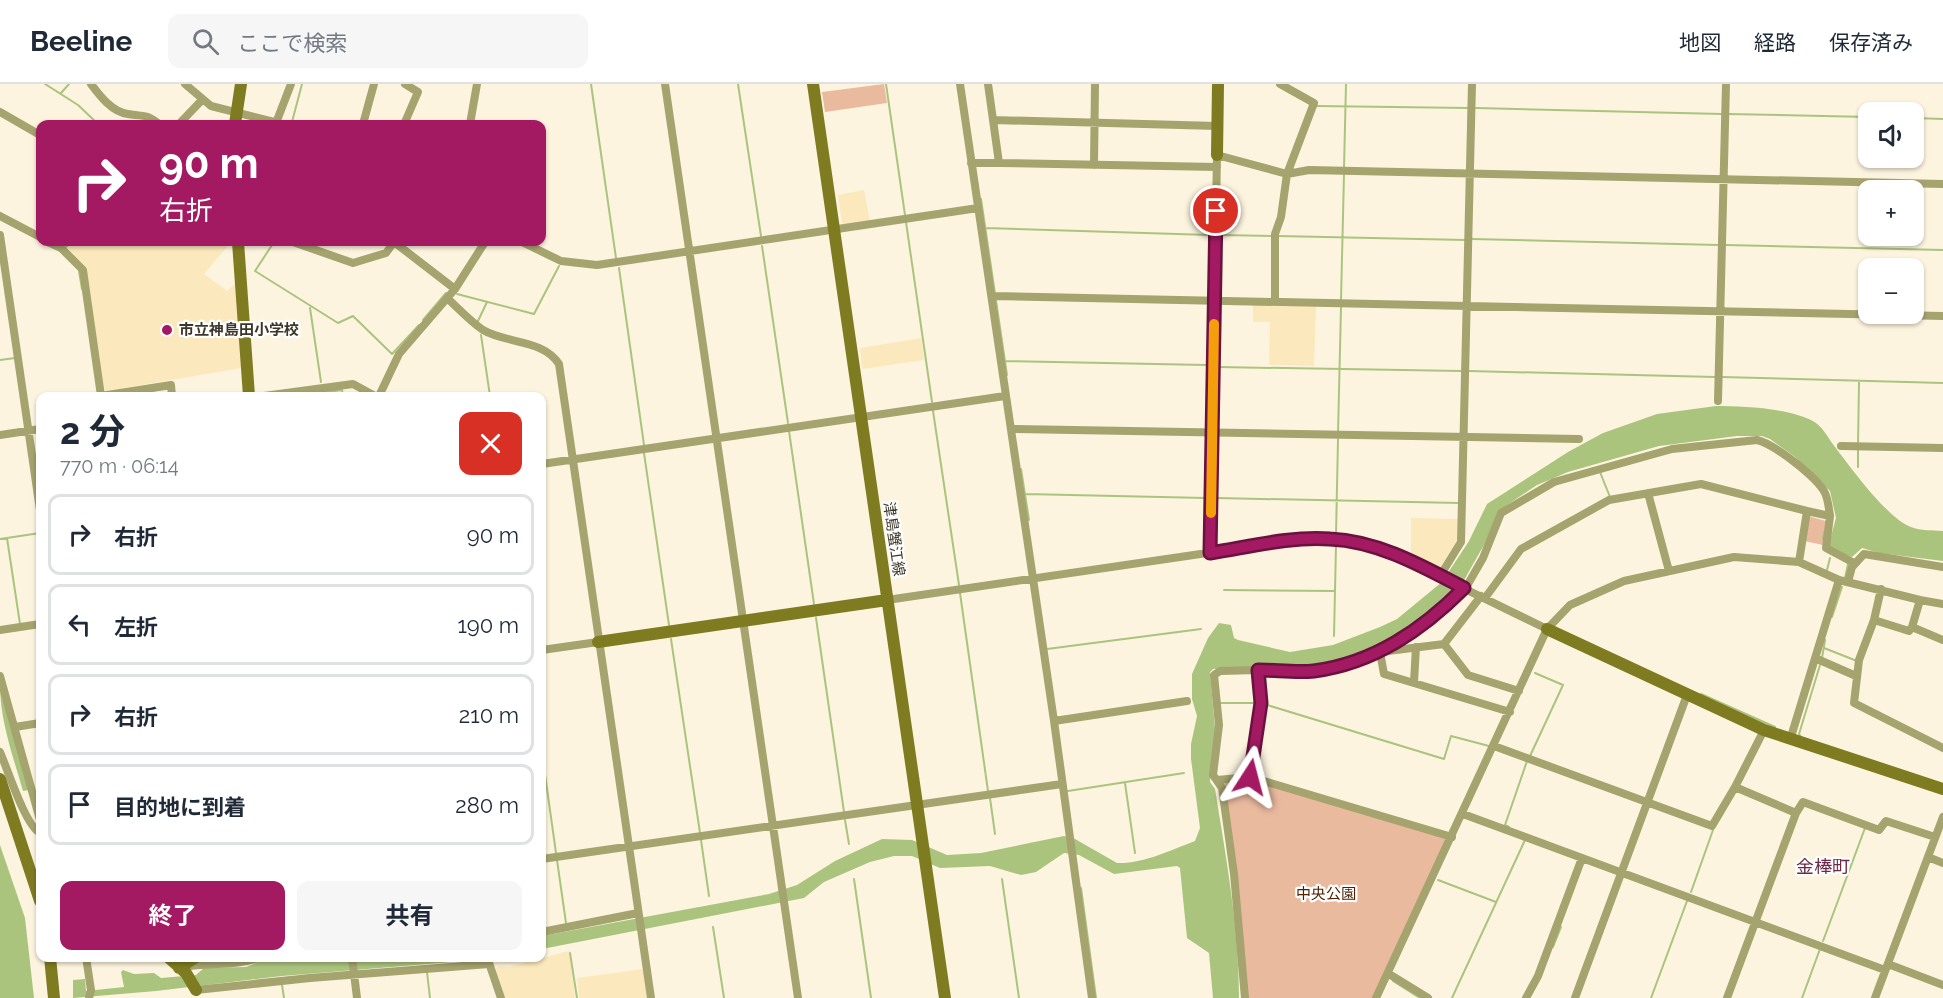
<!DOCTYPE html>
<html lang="ja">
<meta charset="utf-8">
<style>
:root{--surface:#fff;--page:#f6f6f7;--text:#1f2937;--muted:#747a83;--line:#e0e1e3;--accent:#a31a62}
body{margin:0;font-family:Raleway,"Noto Sans JP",sans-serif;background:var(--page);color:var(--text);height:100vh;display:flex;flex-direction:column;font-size:22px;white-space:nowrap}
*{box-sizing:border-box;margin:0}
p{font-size:20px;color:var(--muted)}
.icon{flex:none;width:33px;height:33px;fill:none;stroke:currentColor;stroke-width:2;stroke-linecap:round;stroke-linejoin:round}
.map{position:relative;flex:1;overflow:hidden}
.panel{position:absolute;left:36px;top:308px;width:510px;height:570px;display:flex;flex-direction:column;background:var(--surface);border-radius:12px;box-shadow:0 2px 4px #0004}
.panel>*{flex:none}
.banner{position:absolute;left:36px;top:36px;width:510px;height:126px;border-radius:12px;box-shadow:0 2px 4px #0004;background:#a31a62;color:#fff;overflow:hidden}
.controls{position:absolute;left:1858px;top:18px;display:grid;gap:12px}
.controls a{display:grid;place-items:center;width:66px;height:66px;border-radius:12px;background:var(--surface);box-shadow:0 2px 4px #0004;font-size:30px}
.pin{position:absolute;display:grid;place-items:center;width:51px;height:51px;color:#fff;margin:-26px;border:3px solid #fff;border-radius:50%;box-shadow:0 2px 6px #0007}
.me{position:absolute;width:66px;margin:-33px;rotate:9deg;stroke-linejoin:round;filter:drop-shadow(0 0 4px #0008)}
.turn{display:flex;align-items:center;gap:21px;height:126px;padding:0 24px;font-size:27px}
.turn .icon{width:78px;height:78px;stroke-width:2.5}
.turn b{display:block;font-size:42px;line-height:51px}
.round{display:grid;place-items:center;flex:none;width:63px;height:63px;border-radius:12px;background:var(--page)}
.headline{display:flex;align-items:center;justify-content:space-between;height:102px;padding:0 24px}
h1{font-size:36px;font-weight:700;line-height:45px}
.cta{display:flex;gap:12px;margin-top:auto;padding:12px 24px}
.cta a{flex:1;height:69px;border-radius:12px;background:var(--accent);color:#fff;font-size:24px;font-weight:700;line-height:69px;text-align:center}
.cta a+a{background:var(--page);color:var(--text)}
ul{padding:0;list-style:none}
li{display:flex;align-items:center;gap:18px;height:81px;margin:0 12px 9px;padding:0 12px;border:3px solid var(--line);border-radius:12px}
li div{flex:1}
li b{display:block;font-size:22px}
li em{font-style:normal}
header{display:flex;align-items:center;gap:36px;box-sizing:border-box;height:84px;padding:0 30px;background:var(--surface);border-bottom:2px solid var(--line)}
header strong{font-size:28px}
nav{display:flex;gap:33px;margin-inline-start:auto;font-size:21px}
.search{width:420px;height:54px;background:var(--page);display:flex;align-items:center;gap:15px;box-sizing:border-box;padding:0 21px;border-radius:12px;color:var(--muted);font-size:22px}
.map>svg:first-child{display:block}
.built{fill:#fbe9bd}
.green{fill:#eaba9f}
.water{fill:#aac47e}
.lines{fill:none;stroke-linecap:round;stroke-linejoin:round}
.stream{stroke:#aac47e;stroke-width:2}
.street{stroke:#a5a36e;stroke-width:8}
.secondary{stroke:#7f7b21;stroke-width:12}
.route-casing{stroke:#6a1140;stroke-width:15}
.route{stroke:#a31a62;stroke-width:10}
.slow{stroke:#f59e0b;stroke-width:10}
.poi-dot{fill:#a31a62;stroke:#fff;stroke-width:2}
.labels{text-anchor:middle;stroke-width:4.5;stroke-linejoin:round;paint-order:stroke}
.poi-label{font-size:15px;font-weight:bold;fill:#3d3729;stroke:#fff;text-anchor:start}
.street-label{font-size:15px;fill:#3d3729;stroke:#fff}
.park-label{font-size:15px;fill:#4d2102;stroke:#fff}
.quarter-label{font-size:18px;fill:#6b2947;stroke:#fff}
</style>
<header>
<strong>Beeline</strong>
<div class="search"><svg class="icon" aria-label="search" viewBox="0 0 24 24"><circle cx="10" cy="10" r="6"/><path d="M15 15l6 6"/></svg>ここで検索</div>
<nav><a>地図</a><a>経路</a><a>保存済み</a></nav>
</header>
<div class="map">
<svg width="1943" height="914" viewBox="0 0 1943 914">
<rect width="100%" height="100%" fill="#fdf4df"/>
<path class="built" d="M864,106l6,31 -26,4 -2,-2 -4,-28z
M73,158h158l-27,32 23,17 10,-9 5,86 -136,23 -4,-4 -17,-117 -19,-21z
M1253,219l63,1 -2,62 -45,-1 1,-43h-17z
M921,254l3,22 -62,9 -2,-21z
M1411,434l49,1 -1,18 -21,34 -27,-13z
M569,867l6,47h-70l-9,-29 2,-3 11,1z
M643,885l4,29h-68l-2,-20z"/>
<path class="green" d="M884,0l3,19 -62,9 -3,-20z
M1808,432l18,5 -3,24 -19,-4z
M1249,696l197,58v4l-73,156h-125l-11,-125 -14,-88 2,-2z"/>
<path class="water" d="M1716,322c27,0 71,2 95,14 11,5 17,18 24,27 16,21 53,72 76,80 10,4 21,3 32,4v30l-64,-8 -17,-5 -10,9 -20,-7 -3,-6 7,-26 -6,-27 -35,-34 -25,-18 -8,-3h-25l-78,10 -91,26 -31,13 -39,26 -13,32 -22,39 -57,51 -17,10 -67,21 -109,5 -3,3 5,57 -5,53 5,7c11,68 24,139 24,209h-26l-4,-45 -22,-15 -7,-70 -3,-2 -63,8 -35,-19 -15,-2 -28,19 -15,3 -31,-9 -50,2 -28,-12h-18l-24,6 -46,20 -20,16 -262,51v-13l227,-42 28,-9 38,-24 47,-22 30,1 35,15 34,-2 83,-17 11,3 42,24c26,1 54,-13 78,-22l5,-13 -9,-69v-15l6,-28 -5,-17v-25l16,-36 11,-15 12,2 3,13 4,2 52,12 43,-7 47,-18 17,-8 45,-37 27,-41 18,-37 81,-52 35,-19 54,-19z
M0,601l29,105 -6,1c-10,-35 -23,-70 -23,-106z
M0,761l25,73 9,80h-34z
M271,873l71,2 170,-2 -230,19 -126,15 -83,7v-18l12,-1 1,12 38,-4 -3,-15 2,-2 11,4 20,-1 7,5 35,-3 8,-7 42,-1z"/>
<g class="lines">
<path class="stream" d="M45,0l33,21 20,19
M591,0l25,174
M738,0l23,152
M886,0l19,131
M61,9l8,-9
M1317,22l152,2
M1476,24l246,6
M1728,30l141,3
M1914,34l29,1
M292,38l10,-38
M1344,84l2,-84
M981,115l26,176
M906,138l26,180
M986,144l223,7
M1221,151l52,1
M1278,152l188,4
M1472,155l246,6
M274,158l-19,29 83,52 15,-7 39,38 27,-29
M1726,161l217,5
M762,162l26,177
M65,164l6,-6
M619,184l25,177
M79,187l3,18
M457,210l77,20 25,-48
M1341,216l3,-126
M310,224l11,74
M423,236l23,-27
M478,237l9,-19
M481,251l9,61
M0,276l15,-2
M1005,277l201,4
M1218,283l243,4
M1469,287l246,6
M1722,293l221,6
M298,312l44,-6 1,6
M933,327l26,174
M789,347l25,173
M1338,349l3,-126
M1858,361l1,-63
M644,369l25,172
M1858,383v-18
M1021,385l8,51
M1600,388l10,25
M1025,410l181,4
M1217,414l242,5
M1336,451l2,-96
M7,454l13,86
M0,455l40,-6
M1823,455l1,-7
M1827,486l3,-12
M1845,494l3,-14
M1224,506l111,1
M960,509l28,198
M1832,533l10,-30
M816,534l28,194
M1334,552l2,-91
M671,555l29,194
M1824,564l33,13
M1047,565l154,-20
M1822,574l3,-18
M1701,610l74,33
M1221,619h37
M1264,620l180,55 7,-23 38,10
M1801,653l-2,-3 21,-69
M542,669l14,100
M1530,672l33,-71 -28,-12
M1125,699l10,70
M1068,707l116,-18
M990,714l5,36
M845,736l4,24
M1509,743l-4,-2 22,-64
M701,756l8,56
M557,776l9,63
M854,795l17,119
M1002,795l17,119
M1438,796l58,22
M1081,804l15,110
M1691,808l22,-62
M713,843l11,71
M1823,857l42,-113
M1553,863l8,-20
M570,869l7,45
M205,873l36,1
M427,888l3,26
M1393,897l27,17
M282,901l2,13
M1452,914l73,-158
M1651,914l36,-97
M1802,914l18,-49"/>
<path class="street" d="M91,0c9,12 21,28 37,30 16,3 17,-1 31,10
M185,0l26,22 71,18
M405,0l13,8 -13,30 3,2
M665,0l133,914
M960,0l94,637 38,277
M988,0l11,79 218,4
M0,28l40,23
M994,36l223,6
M276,39l15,-39
M179,40l22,-23
M363,40l11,-40
M470,40l7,-40
M971,79h28
M1094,81l1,-81
M0,132l40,21
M0,151l40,275
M48,158l13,6 22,22 18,126 70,-11 1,11
M293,158l60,21 33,-10 8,-11
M522,158l39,19 36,4 381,-57
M455,205l30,-47
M992,212l951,20
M447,214c11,10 23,23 36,32 24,14 60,9 76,34l92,634
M1275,217v-67l6,-17 6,-43 27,-71 -34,-19
M264,312l89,-12 22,12
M379,312l20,-42 56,-65 -61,-47h-6
M1718,317l8,-317
M1011,345l568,10
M0,351l40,-6
M1841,362l102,2
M542,380l463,-68
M1648,409l21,78
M1210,469l7,-398 70,19 22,-4 634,14
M1799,478l8,-51 23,5 -4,32 28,15
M1440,492l21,-34 11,-458
M1848,498l4,-15 12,-13 79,13
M1881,505l-7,31 35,11 3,-4
M1485,514l36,-49 88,-49 92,-16 106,27
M887,516l375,-55 66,-6 22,2 39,11 158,77
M1920,516l23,4
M1874,536l-15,40 -5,43 89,45
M0,546l40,-6
M1444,560l37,-48
M542,566l56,-8
M1815,574l41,18
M0,592l40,144
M1414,598l2,-35
M1510,628l-126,-38 -4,-22 64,-8 24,31 51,16
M1054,637l133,-20
M15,643l25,-4
M1764,646l-29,57 61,26 7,-11 76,28 7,-9 49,16
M1790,656l49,-160
M1494,662l218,80 23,-39
M0,668c8,18 25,73 40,81
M1250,693l11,-74 -3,-33 56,1 41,-10 48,-21 43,-34 22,-22 15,-26 18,-45 53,-31 118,-33 85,-9c17,4 60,37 68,53 3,6 4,16 5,23
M1217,696l33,-3 202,60
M1463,730l422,156
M1928,773l15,6
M542,775l520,-75
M542,848l96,-19
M86,873l5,33 -2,8
M352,873l5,41
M487,873l14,41
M1888,880l55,21
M184,883c25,-5 52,0 76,-10
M1389,890l39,24
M196,906l114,-12 179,-14
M1245,914l-11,-124 -12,-86 -9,-13 6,-50 -5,-50 6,-4 38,-1
M1376,914l171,-369 23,-24 54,-24 110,-24 65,5 40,18 81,20 -8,27 31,13
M1526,914l12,-22 44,-118
M1575,914l112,-303
M1727,914l69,-185
M1875,914l68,-181"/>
<path class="secondary" d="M813,0l132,914
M235,40l6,-40
M1217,71l1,-71
M238,158l11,154
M1547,545l217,101 179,59
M598,558l289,-42
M0,695l40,122
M50,873l4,41
M168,873l18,16 10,17
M179,884l17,-11"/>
</g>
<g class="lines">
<defs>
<path id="route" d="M1216,127l-6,342c39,-6 81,-17 120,-14 48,2 92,27 134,49 -42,42 -90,75 -150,83 -18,2 -38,-1 -56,-1l3,33 -11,74"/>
</defs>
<use href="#route" class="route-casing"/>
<use href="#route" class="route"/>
<path class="slow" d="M1211,429l3,-189"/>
</g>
<circle class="poi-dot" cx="167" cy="246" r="6"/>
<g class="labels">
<g class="poi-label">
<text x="179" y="251">市立神島田小学校</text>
</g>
<g class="street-label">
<text transform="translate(894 455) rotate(82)" y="5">津島蟹江線</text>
</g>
<g class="park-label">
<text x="1326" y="815">中央公園</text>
</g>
<g class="quarter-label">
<text x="1823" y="789">金棒町</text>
</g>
</g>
</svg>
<div class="controls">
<a><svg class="icon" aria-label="sound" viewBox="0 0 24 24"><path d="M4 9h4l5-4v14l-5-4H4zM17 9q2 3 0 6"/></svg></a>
<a>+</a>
<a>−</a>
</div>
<div class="pin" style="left:1216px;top:127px;background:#d93025"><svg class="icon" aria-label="arrive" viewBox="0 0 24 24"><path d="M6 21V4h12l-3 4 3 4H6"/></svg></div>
<svg class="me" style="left:1250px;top:693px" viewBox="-20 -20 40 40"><path d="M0-17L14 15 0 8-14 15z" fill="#a31a62" stroke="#fff" stroke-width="4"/></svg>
<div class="banner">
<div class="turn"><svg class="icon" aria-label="right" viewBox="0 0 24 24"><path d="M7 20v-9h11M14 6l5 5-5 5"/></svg><div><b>90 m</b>右折</div></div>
</div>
<section class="panel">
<div class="headline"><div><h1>2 分</h1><p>770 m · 06:14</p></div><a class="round" style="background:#d93025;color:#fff"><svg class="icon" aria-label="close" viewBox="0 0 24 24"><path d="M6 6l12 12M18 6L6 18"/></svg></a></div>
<ul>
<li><svg class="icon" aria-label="right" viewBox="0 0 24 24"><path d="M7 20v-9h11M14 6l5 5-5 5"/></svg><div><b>右折</b></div><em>90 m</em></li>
<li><svg class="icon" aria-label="left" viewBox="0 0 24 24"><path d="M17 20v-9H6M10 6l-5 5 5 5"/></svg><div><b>左折</b></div><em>190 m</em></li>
<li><svg class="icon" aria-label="right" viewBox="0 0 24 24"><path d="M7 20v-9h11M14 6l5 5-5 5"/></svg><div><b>右折</b></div><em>210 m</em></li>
<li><svg class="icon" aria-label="arrive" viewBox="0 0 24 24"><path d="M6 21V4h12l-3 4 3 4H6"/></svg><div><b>目的地に到着</b></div><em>280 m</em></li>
</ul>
<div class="cta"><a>終了</a><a>共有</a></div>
</section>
</div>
